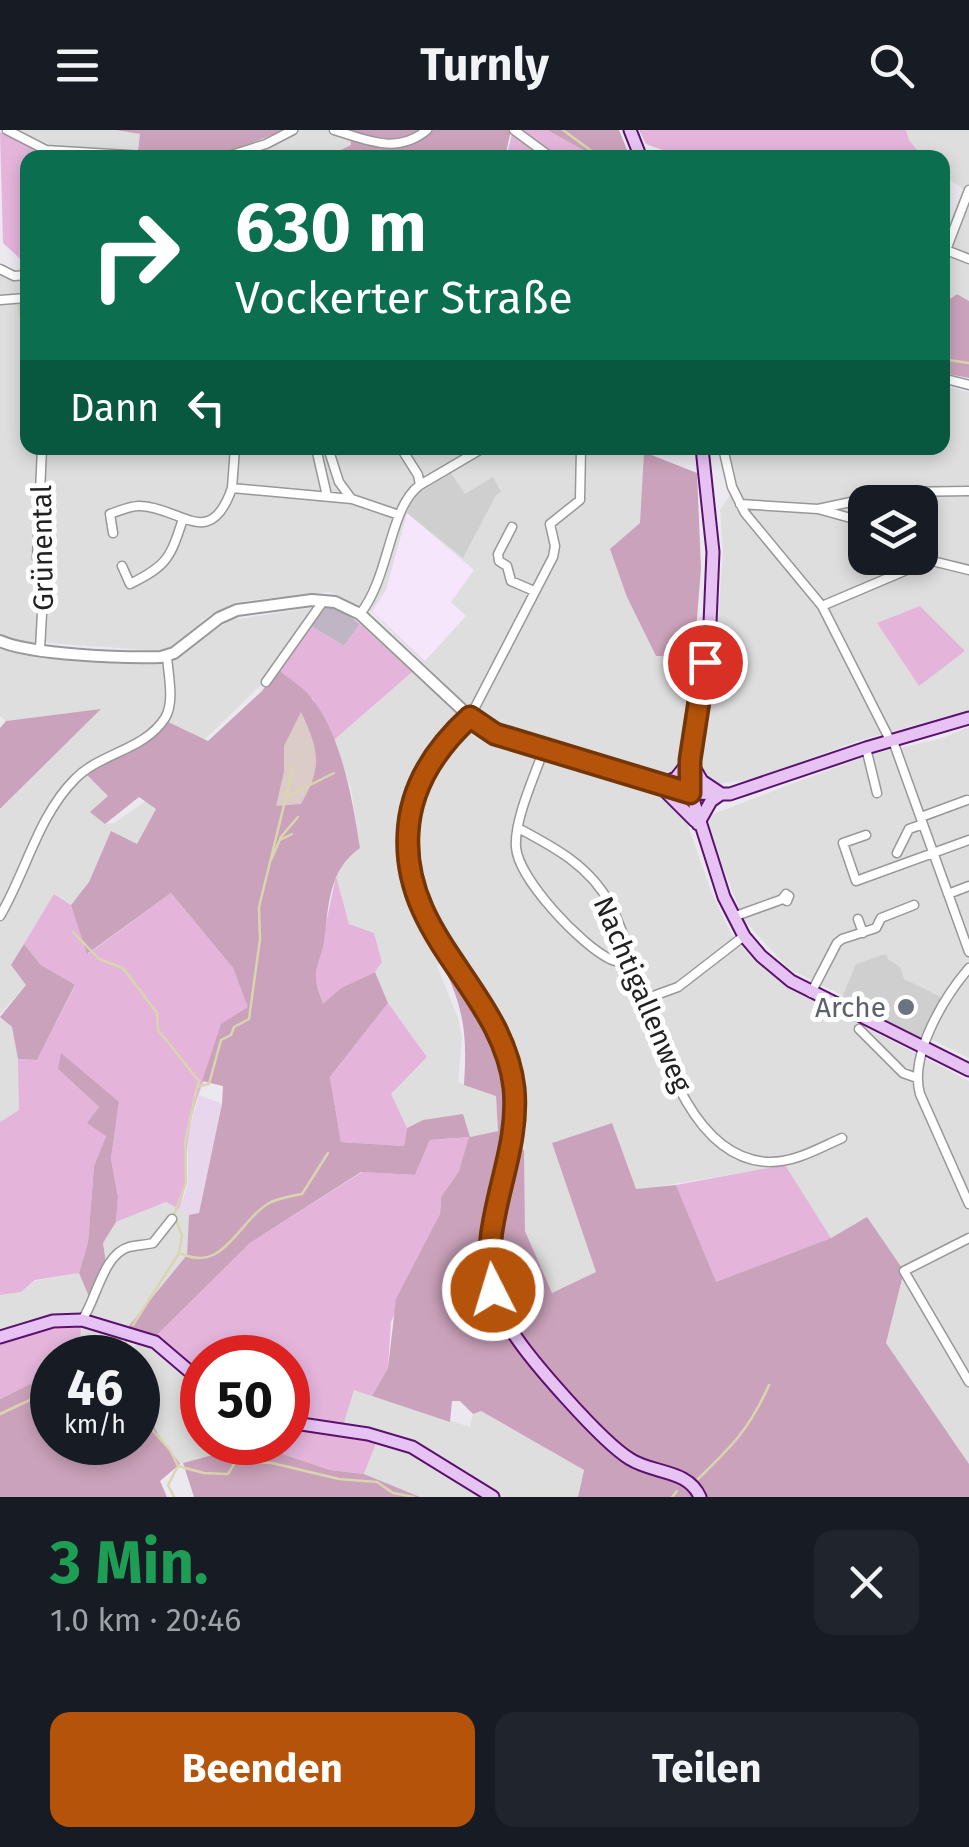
<!DOCTYPE html>
<html lang="de">
<meta charset="utf-8">
<style>
:root{--surface:#171b24;--page:#20242c;--text:#f1f3f6;--muted:#9ea1a6;--accent:#b45309}
body{margin:0;font-family:"Fira Sans",sans-serif;background:var(--page);color:var(--text);height:100vh;display:flex;flex-direction:column;font-size:38px;white-space:nowrap}
*{box-sizing:border-box;margin:0}
p{font-size:32px;color:var(--muted)}
.icon{flex:none;width:55px;height:55px;fill:none;stroke:currentColor;stroke-width:2;stroke-linecap:round;stroke-linejoin:round}
.map{position:relative;height:1367px;overflow:hidden}
.drawer{display:flex;flex-direction:column;background:var(--surface);flex:1}
.drawer>*{flex:none}
.top-card{position:absolute;left:20px;top:20px;width:930px;height:305px;border-radius:20px;box-shadow:0 5px 15px #0003;background:#0b6e4f;color:#fff;overflow:hidden}
.controls{position:absolute;left:848px;top:355px;display:grid;gap:20px}
.controls a{display:grid;place-items:center;width:90px;height:90px;border-radius:20px;background:var(--surface);box-shadow:0 5px 15px #0003;font-size:50px}
.speed{position:absolute;left:30px;top:1205px;display:flex;gap:20px;font-size:50px;font-weight:700;text-align:center}
.speed>*{display:grid;place-content:center;width:130px;height:130px;border-radius:50%;background:var(--surface);box-shadow:0 5px 15px #0003;line-height:1}
.speed small{font-size:25px;font-weight:400}
.speed .limit{border:15px solid #d22;background:#fff;color:#111}
.pin{position:absolute;display:grid;place-items:center;width:85px;height:85px;color:#fff;margin:-42px;border:5px solid #fff;border-radius:50%;box-shadow:0 2px 10px #0007}
.me{position:absolute;width:110px;margin:-55px;rotate:355deg;stroke-linejoin:round;filter:drop-shadow(0 0 8px #0008)}
.turn{display:flex;align-items:center;gap:35px;height:210px;padding:0 50px;font-size:45px}
.turn .icon{width:130px;height:130px;stroke-width:2.5}
.turn b{display:block;font-size:70px;line-height:85px}
.then{display:flex;align-items:center;height:95px;padding:0 50px;background:#0003;gap:20px;font-size:38px}
.round{display:grid;place-items:center;flex:none;width:105px;height:105px;border-radius:20px;background:var(--page)}
.head{display:flex;align-items:center;justify-content:space-between;height:170px;padding:0 50px}
h1{font-size:60px;font-weight:700;line-height:75px;color:#1e9e55}
.button{display:flex;gap:20px;margin-top:auto;padding:20px 50px}
.button a{flex:1;height:115px;border-radius:20px;background:var(--accent);color:#fff;font-size:40px;font-weight:700;line-height:115px;text-align:center}
.button a+a{background:var(--page);color:var(--text)}
header{display:flex;justify-content:space-between;align-items:center;height:130px;padding:0 50px;background:var(--surface);font-size:45px;font-weight:700}
.map>svg:first-child{display:block}
.residential{fill:#dededf;fill-rule:evenodd}
.education{fill:#f5e6fc}
.religious{fill:#cfcfcf}
.construction{fill:#bfb5c4}
.farmland{fill:#e7d6ec}
.grass{fill:#e4b4db}
.forest{fill:#cba2bb}
.wetland{fill:#dcccc7}
.lines{fill:none;stroke-linecap:round;stroke-linejoin:round}
.stream{stroke:#d9d5ae;stroke-width:2.5}
.minor-casing{stroke:#989898;stroke-width:11}
.tertiary-casing{stroke:#989898;stroke-width:14}
.secondary-casing{stroke:#5b116e;stroke-width:15}
.minor{stroke:#fff;stroke-width:8}
.tertiary{stroke:#fff;stroke-width:10}
.secondary{stroke:#e7c3f3;stroke-width:11}
.route-casing{stroke:#753606;stroke-width:25}
.route{stroke:#b45309;stroke-width:18}
.worship-dot{fill:#6b7280;stroke:#fff;stroke-width:4}
.labels{text-anchor:middle;stroke-width:10;stroke-linejoin:round;paint-order:stroke}
.street-label{font-size:28px;fill:#212121;stroke:#fff}
.worship-label{font-size:28px;fill:#5b616d;stroke:#fff;text-anchor:end}
</style>
<header><svg class="icon" aria-label="menu" viewBox="0 0 24 24"><path d="M4 6h16M4 12h16M4 18h16"/></svg>Turnly<svg class="icon" aria-label="search" viewBox="0 0 24 24"><circle cx="10" cy="10" r="6"/><path d="M15 15l6 6"/></svg></header>
<div class="map">
<svg width="969" height="1367" viewBox="0 0 969 1367">
<rect width="100%" height="100%" fill="#ebe8f0"/>
<path class="residential" d="M14,0h103l23,4 -2,17 -79,-3z
M296,0h53l2,15 -27,12 -92,1z
M906,0h63v171l-12,-7 -14,10v-67l21,-48 -21,-13 -1,-18 -19,-1 -14,-17z
M0,144l6,5h19l2,3 -6,14 7,19v133h11l-5,110 8,23 -5,72 84,10 42,1 68,-44 80,-12 -45,72 -63,61 -42,-22 -30,25 -49,27 27,25 -4,28 9,-1 33,-23 9,9 -19,36 -26,-13 -22,50 -18,23 -16,-11 -28,90 -27,30v-204l100,-100 -94,11 -6,-5z
M943,256l26,6v318l-111,31 -104,38 -35,5 -9,-3 -12,-21 14,-72 6,-66 5,-71 -3,-41 17,-25 -9,-37h214zM865,372h55v56h-55z
M45,318h581l18,4 -3,71 15,133h38l-14,107 -9,12 -13,3 -163,-55 -24,-13 -100,-99 -42,-19 -93,10 -34,18 -14,18 -14,10 -14,3 -111,-8 -5,-3 2,-64 -6,-16z
M412,542l72,66 170,55 18,12 15,18 26,73 19,39 24,28 67,42 146,76v383l-83,-121 -19,-125 -36,20 -46,-72 -149,24 -84,-47 44,129 -44,22 -27,-63 -1,-80 -6,-11 -4,-85 -19,-43 -45,-62 -13,16 21,52 4,19 -4,45 38,14 2,35 -28,6 -47,-17 -16,8 -16,-34 36,-37 -39,-54 -13,-31 7,-10 -8,-29 -25,-9 -13,-48 13,-21 11,-8 -9,-58 -17,-49z
M969,597v331l-180,-89 -46,-50 -36,-95 1,-8 91,-35 71,-26 72,-17z
M0,887l12,10 8,42 -1,41 -19,12z
M166,1072l23,13 -2,40 -59,72 -14,30h-34l2,-37 -10,-5 -72,19v-39l21,-3 14,-11 44,-8 11,26 5,4 13,-27 -5,-33 13,-21z
M137,1208l21,11 44,36v57l60,1 1,12 -36,-4 -47,13 -22,-30 -20,-39v-37h-6z
M354,1259l116,38 3,-13 8,-3 103,59 -6,27h-75l-15,-8 -6,8h-62l-56,-23 15,-38 -36,-10z"/>
<path class="education" d="M407,383l67,57 -23,32 15,14 -41,45 -53,-50 14,-21z"/>
<path class="religious" d="M451,343l14,21 28,-17 8,15 -5,3 -33,63 -56,-45 6,-16z
M886,824l2,5 12,8 4,12 41,20 -18,41 -86,-40 15,-36z"/>
<path class="construction" d="M324,477l15,1 21,16 -16,22 -35,-21z"/>
<path class="farmland" d="M199,965l23,9 -23,109 -10,2 -10,-6 9,-24v-51z"/>
<path class="grass" d="M513,0h34l49,27 -90,1z
M639,0h267l3,10 14,17 -238,1 -39,-14z
M0,2l50,24 98,1 -120,1 -1,107 -24,-22z
M920,476l45,45 -46,35 -42,-63z
M360,494l52,48 -78,68 -21,-41 -35,-30 31,-44 35,21z
M336,746l13,48 25,9 8,29 -7,10 -34,16 -18,17 -8,-29z
M171,763l62,75 16,39c-29,43 -52,73 -60,126 -5,29 1,45 -10,76l-13,-7 -50,20 2,-27 -7,-36 8,-57 -61,-33 42,39 6,28 -12,30 -6,76 -9,31 -44,7 -14,12 -21,3v-173l19,-12 -1,-51 19,1 38,-74 -34,-21 -17,-21 30,-50 17,11 17,49z
M388,873l39,54 -36,37 16,34 -3,18 -63,-4 -11,-65z
M470,1007l-11,34 -18,26 -1,17 -49,108 -3,46 -16,28 -18,-6 -11,36 -55,-13v-55h-86v16l-46,-38 94,-93 112,-71 53,3 15,-35z
M785,1035l46,73 -116,45 -39,-98z
M64,1196h17l-1,31 -28,1v15l-52,26v-56z
M288,1297l89,14 -13,33 -34,-4 -68,-23v-4l26,-1z"/>
<path class="forest" d="M116,0h169l-57,22 1,6 -91,-7 2,-17z
M349,0h162l-6,27 -181,1 27,-13z
M547,0h72l11,27h-34z
M957,164l12,7v77l-26,-5v-69z
M644,322l53,21 4,95 -7,88h-38l-29,-59 -17,-48 30,-26z
M278,539c11,10 27,19 35,31 29,37 40,102 47,148 -32,22 -31,58 -36,93 -1,11 -7,21 -8,32 -1,9 4,21 7,31l18,-16 34,-16 13,31 -58,74 11,65 63,4 3,-18 16,-8 40,-6 7,23 28,-6 -2,-35 -32,-11c3,-48 1,-74 -20,-117l3,-4c40,58 71,96 61,170l10,6 6,11 1,80 27,62 44,-21 -44,-129 60,-20 24,66 40,-4 40,97 115,-44 36,-21 37,54 -18,72 83,121v33h-391l6,-27 -103,-59 -8,3 -13,-13h-8l-2,21 -78,-26 16,-28 8,-69 44,-85 1,-17 18,-26 10,-34 -39,3 -15,35 -54,-3 -111,71 -94,93 -28,-9 59,-72 2,-40 10,-2 23,-109 1,-18 -21,-5 19,-57 27,-17 -15,-39 -62,-75 -84,61 -16,-49 18,-23 22,-51 26,13 19,-35 -17,-12 -34,27 -15,-12 18,-16 -23,-23 53,-25 28,-27 42,20 54,-50z
M101,579l-101,100v-81l6,-7z
M24,814l17,21 34,20 -38,75 -19,-1 -6,-32 -12,-10 26,-32 -15,-20z
M61,923l58,49 -8,57 7,37 -2,26 -13,21 4,27 -17,29 -11,-26 9,-31 6,-76 12,-30 -19,-13 12,-16 -41,-38z
M52,1243v69h86v-47l20,39 22,30 -20,17 7,16h-167v-98z
M262,1317l68,23 34,4 56,23h-226l-11,-34 44,-12 36,4z"/>
<path class="wetland" d="M301,582c18,38 22,55 0,92l-25,2 8,-34v-26z"/>
<g class="lines">
<path class="stream" d="M563,0l38,28
M22,135v-48l6,-24
M19,175l9,54
M942,229l27,4
M27,245l1,-3
M286,667l7,-32
M280,710l12,-6
M271,730l10,-23 17,-20
M73,802l26,27 24,9 34,45 1,17 41,51 -2,6
M182,1124c43,19 57,-35 89,-52 9,-4 21,-6 31,-8l26,-41
M133,1195l46,-72 3,-18 -8,-20 12,-32 -1,-41 12,-55 12,-3 12,-44 10,-5 3,-8 15,-8 11,-80 -1,-32 27,-110 48,-24
M123,1228l3,-17
M138,1270l16,32 16,18 8,16 -10,19 6,12
M0,1284l30,-14 7,-17 15,-10
M178,1336l26,7 24,1 8,-13 36,2 67,16 38,3 16,11 21,4
M697,1350c34,-33 52,-50 72,-95
M672,1367l5,-6"/>
<defs>
<path id="minor" d="M7,0l39,20 131,8
M334,0c33,10 63,25 93,0
M514,0l38,28
M222,28l44,-14 27,-14
M969,60l-23,60 23,9
M0,139l14,7 14,-1
M0,170l26,-2
M942,248l27,7
M235,318l-3,40 120,11 47,16
M316,318l11,48
M328,318l11,34 11,15
M723,318l9,39 13,26 77,93 69,136
M420,355l63,-37
M740,374l78,5 47,13
M818,379l80,-17 71,-1
M512,397l-14,27 1,7 8,5 4,15 23,10
M113,403l-3,-19c9,-3 21,-9 31,-8 41,2 69,45 91,-18
M122,436l8,18c38,-19 40,-26 53,-65
M822,476l87,-37 11,-11 49,12
M360,484c30,-37 29,-107 60,-129l-2,-10 -17,-27
M40,519l4,-72 -7,-19 5,-110
M266,552l58,-82
M470,587l83,-160 2,-11 -5,-22 30,-24 1,-52
M893,611l76,211
M866,618l11,45
M544,619c-9,26 -30,71 -28,98 2,32 66,99 94,112 8,4 15,4 23,5
M921,687l46,-17
M518,698c36,19 72,38 92,76 37,70 58,256 160,258 26,0 49,-14 72,-24
M866,705l-23,8 13,38 113,-41
M897,723l12,-24 14,-5
M786,764l3,2 -2,5 -4,-3z
M948,764l21,-8
M0,786c26,-44 38,-100 75,-137 25,-26 70,-29 90,-61 10,-16 3,-44 2,-62
M733,787l50,-18
M858,789l5,14
M969,838c-25,29 -60,87 -49,126l49,110
M811,863l26,-50 5,-4 34,-11 5,-10 33,-13
M645,869l33,-12 66,-51
M859,899l44,44 14,5
M969,1108l-65,33 65,111
M82,1190c14,-19 21,-66 47,-73 8,-2 16,-2 24,-4l19,-24"/>
<path id="tertiary" d="M0,511c32,14 124,17 161,16l13,-4 45,-35 18,-8 75,-10 23,2 25,12 110,103"/>
<path id="secondary" d="M630,0l11,28
M702,318l11,104 -3,71 -20,137 1,33 33,104 20,39 17,20 30,25 178,89
M692,634l10,17 18,12
M659,655l17,-7 14,-18
M662,658l33,33
M698,694l13,-23 10,-7
M0,1207l53,-16 29,-1 73,22 47,40
M288,1292l80,12 44,13 81,50
M700,1367c-12,-28 -47,-23 -70,-38 -28,-17 -100,-99 -118,-128 -55,-85 11,-155 2,-243 -11,-104 -130,-160 -103,-276 9,-39 30,-69 59,-95l25,17 164,51 32,8 39,1 136,-46 103,-30"/>
</defs>
<use href="#minor" class="minor-casing"/>
<use href="#tertiary" class="tertiary-casing"/>
<use href="#secondary" class="secondary-casing"/>
<use href="#minor" class="minor"/>
<use href="#tertiary" class="tertiary"/>
<use href="#secondary" class="secondary"/>
</g>
<g class="lines">
<defs>
<path id="route" d="M493,1160c-15,-70 28,-132 21,-202 -11,-97 -112,-149 -106,-254 2,-48 28,-86 62,-117l25,17 195,59v-33l15,-98"/>
</defs>
<use href="#route" class="route-casing"/>
<use href="#route" class="route"/>
</g>
<circle class="worship-dot" cx="906" cy="877" r="10"/>
<g class="labels">
<g class="street-label">
<text transform="translate(42 418) rotate(-91)" y="10">Grünental</text>
<text transform="translate(643 864) rotate(67)" y="10">Nachtigallenweg</text>
</g>
<g class="worship-label">
<text x="886" y="887">Arche</text>
</g>
</g>
</svg>
<div class="controls">
<a><svg class="icon" aria-label="layers" viewBox="0 0 24 24"><path d="M12 4l9 5-9 5-9-5zM3 14l9 5 9-5"/></svg></a>
</div>
<div class="speed"><div>46<small>km/h</small></div><div class="limit">50</div></div>
<div class="pin" style="left:705px;top:532px;background:#d93025"><svg class="icon" aria-label="arrive" viewBox="0 0 24 24"><path d="M6 21V4h12l-3 4 3 4H6"/></svg></div>
<svg class="me" style="left:493px;top:1160px" viewBox="-20 -20 40 40"><circle r="17" fill="#b45309" stroke="#fff" stroke-width="3"/><path d="M0-11L8 9 0 5-8 9z" fill="#fff"/></svg>
<div class="top-card">
<div class="turn"><svg class="icon" aria-label="right" viewBox="0 0 24 24"><path d="M7 20v-9h11M14 6l5 5-5 5"/></svg><div><b>630 m</b>Vockerter Straße</div></div>
<div class="then">Dann<svg class="icon" aria-label="left" viewBox="0 0 24 24"><path d="M17 20v-9H6M10 6l-5 5 5 5"/></svg></div>
</div>
</div>
<section class="drawer">
<div class="head"><div><h1>3 Min.</h1><p>1.0 km · 20:46</p></div><a class="round"><svg class="icon" aria-label="close" viewBox="0 0 24 24"><path d="M6 6l12 12M18 6L6 18"/></svg></a></div>
<div class="button"><a>Beenden</a><a>Teilen</a></div>
</section>
